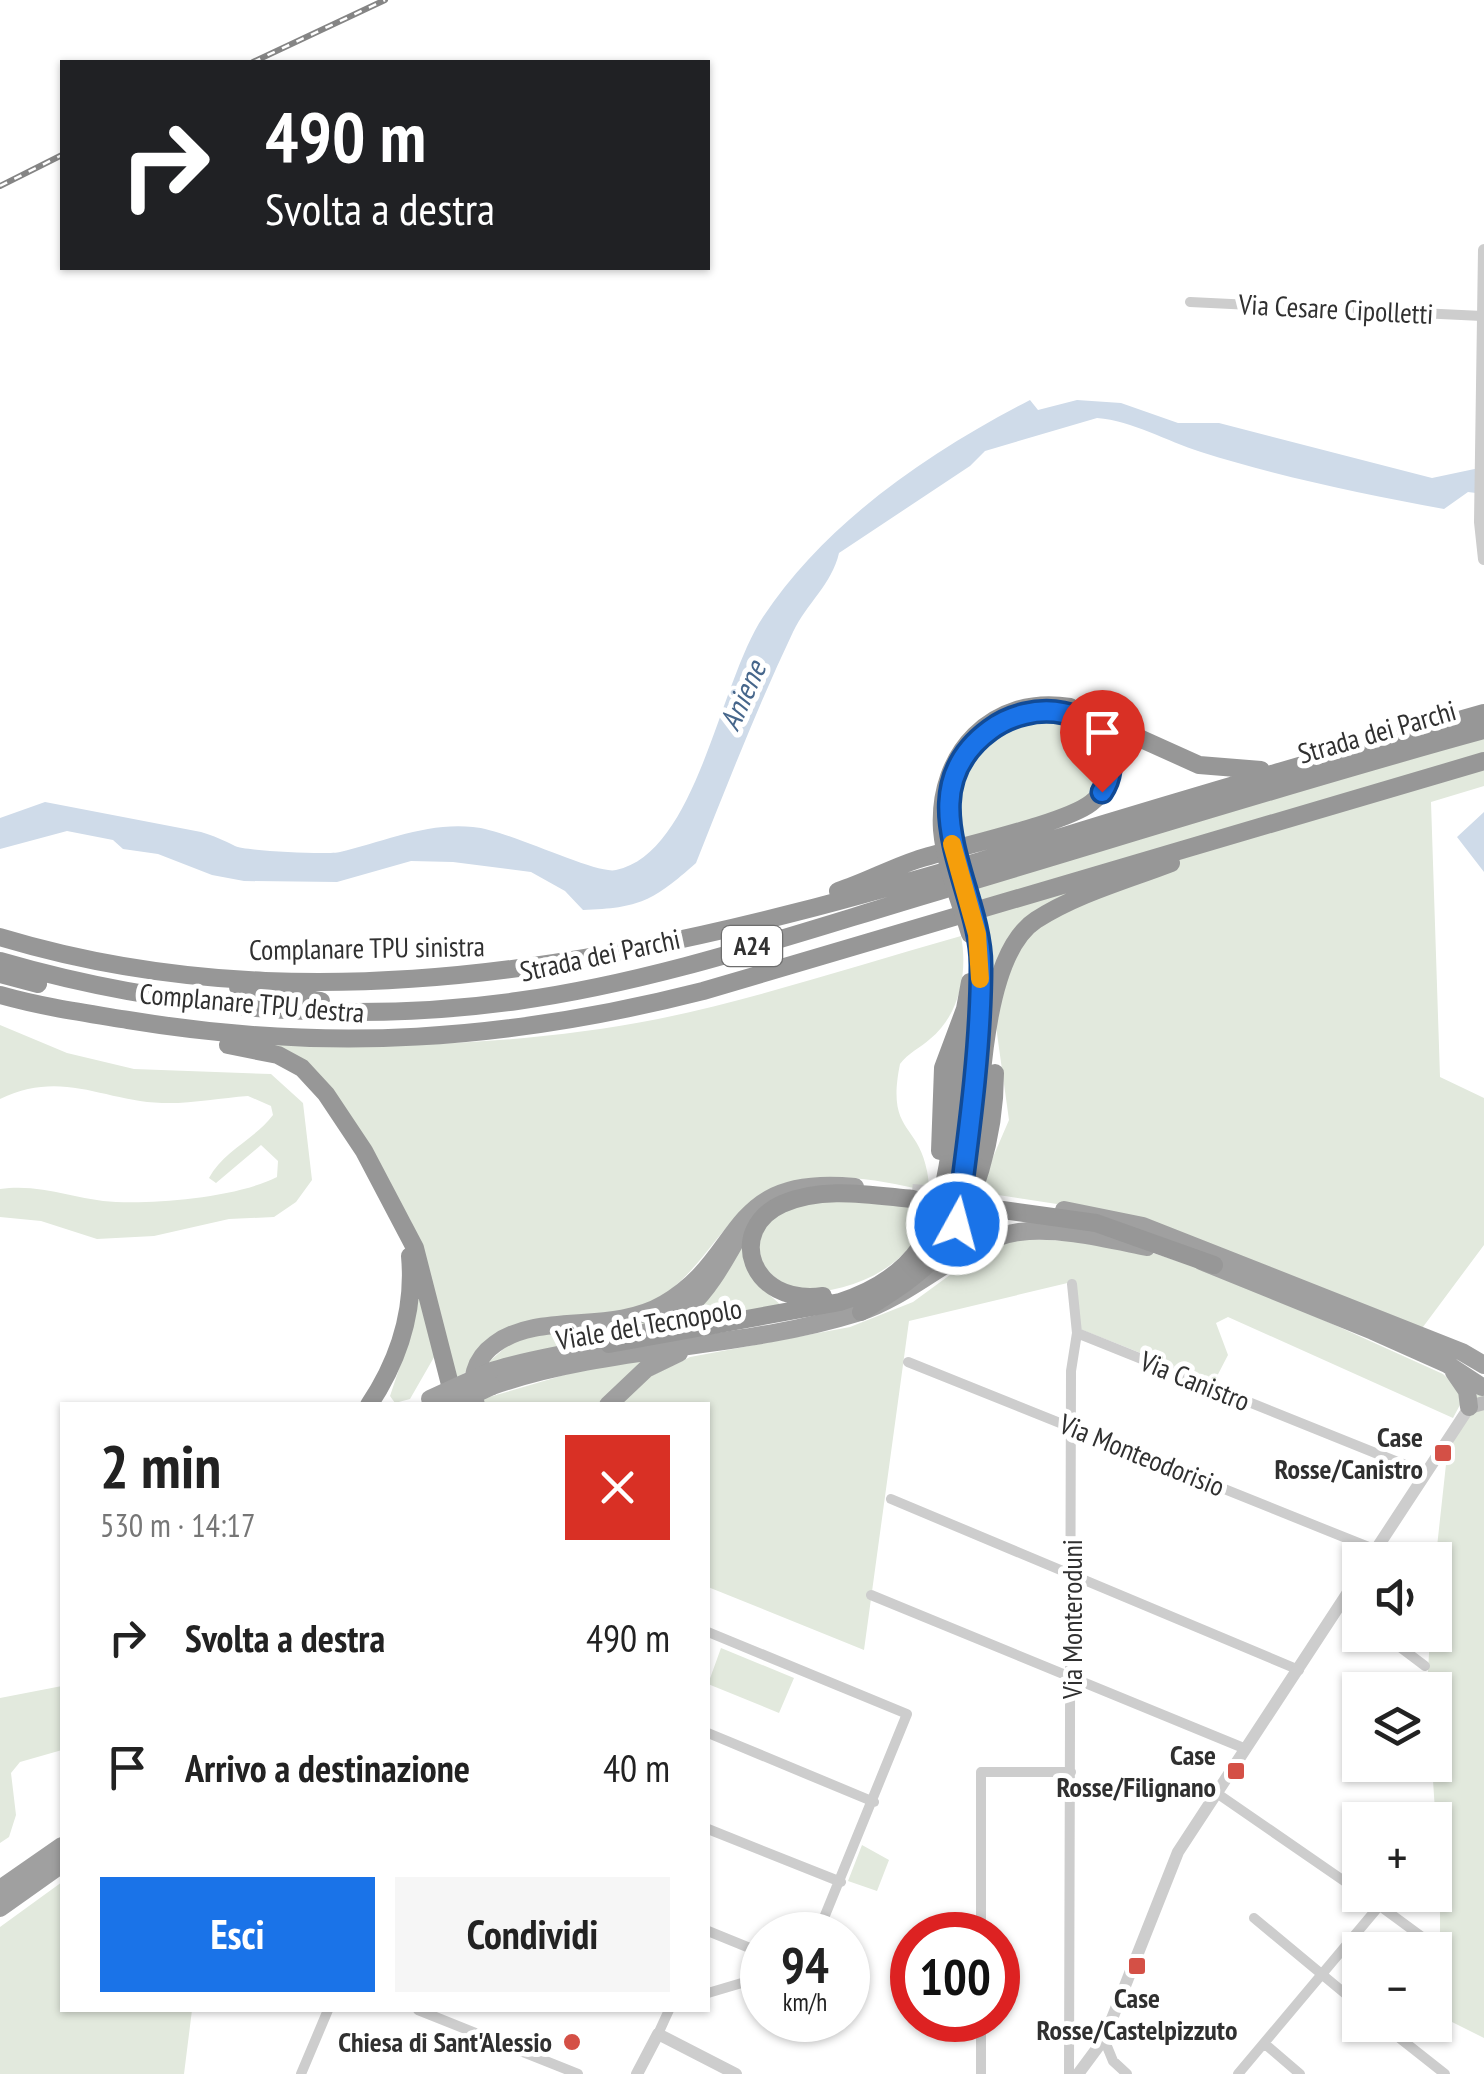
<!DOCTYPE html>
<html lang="it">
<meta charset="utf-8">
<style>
:root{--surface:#fff;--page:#f6f6f6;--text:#222;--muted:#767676;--accent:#1a73e8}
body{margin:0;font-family:"PT Sans Narrow",sans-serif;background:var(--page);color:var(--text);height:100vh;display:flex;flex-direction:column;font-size:38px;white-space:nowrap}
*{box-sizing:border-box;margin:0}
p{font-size:32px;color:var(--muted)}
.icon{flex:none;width:55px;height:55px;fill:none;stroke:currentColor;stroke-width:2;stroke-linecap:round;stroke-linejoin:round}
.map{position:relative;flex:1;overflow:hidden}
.sheet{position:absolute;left:60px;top:1402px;width:650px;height:610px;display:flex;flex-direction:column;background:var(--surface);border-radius:0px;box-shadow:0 2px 8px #0004}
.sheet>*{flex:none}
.top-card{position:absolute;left:60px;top:60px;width:650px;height:210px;border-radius:0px;box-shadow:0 2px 8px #0004;background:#202124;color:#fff;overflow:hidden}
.tools{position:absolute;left:1342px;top:1542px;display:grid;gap:20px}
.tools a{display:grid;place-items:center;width:110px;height:110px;border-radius:0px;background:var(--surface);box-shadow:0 2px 8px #0004;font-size:50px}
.speed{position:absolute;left:740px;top:1912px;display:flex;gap:20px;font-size:50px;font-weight:700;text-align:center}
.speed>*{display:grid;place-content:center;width:130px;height:130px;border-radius:50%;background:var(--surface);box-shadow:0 2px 8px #0004;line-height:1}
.speed small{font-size:25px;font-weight:400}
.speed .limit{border:15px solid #d22;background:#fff;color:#111}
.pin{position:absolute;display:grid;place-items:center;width:85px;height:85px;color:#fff;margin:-102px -42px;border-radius:50% 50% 50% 0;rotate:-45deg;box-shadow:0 0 10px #0007}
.pin .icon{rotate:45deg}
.me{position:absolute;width:110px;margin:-55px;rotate:7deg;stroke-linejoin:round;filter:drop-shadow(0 0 8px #0008)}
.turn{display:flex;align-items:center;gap:35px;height:210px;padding:0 40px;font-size:45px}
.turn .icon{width:130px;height:130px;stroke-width:2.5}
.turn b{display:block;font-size:70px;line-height:85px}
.round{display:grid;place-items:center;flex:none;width:105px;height:105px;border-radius:0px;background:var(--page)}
.overview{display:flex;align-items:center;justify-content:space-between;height:170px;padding:0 40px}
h1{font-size:60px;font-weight:800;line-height:75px}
.cta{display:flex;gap:20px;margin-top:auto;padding:20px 40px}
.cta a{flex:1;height:115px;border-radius:0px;background:var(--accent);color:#fff;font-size:40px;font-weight:800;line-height:115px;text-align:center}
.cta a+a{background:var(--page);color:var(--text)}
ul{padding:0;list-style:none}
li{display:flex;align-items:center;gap:30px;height:130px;padding:0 40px}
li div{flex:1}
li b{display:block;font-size:38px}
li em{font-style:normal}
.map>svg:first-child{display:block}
.green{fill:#e2e9dd}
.water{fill:#cfdbe9}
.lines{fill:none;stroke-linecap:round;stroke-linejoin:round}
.trunk-tunnel{stroke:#d6d6d6;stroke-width:18;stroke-dasharray:18 9;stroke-linecap:butt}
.motorway-tunnel{stroke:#d6d6d6;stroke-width:18;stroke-dasharray:18 9;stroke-linecap:butt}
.minor{stroke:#cdcdcd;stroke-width:10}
.tertiary{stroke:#cdcdcd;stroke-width:12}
.secondary{stroke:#bababa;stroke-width:14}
.trunk{stroke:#a0a0a0;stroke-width:18}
.motorway{stroke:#979797;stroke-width:18}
.rail-casing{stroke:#858585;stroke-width:6}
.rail{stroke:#fff;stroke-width:2.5;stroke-dasharray:8;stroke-linecap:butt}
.trunk-bridge{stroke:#a0a0a0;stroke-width:18}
.motorway-bridge{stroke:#979797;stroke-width:18}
.route-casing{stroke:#114b97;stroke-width:25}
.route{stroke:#1a73e8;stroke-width:18}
.slow{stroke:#f59e0b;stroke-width:18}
.poi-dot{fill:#d45046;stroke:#fff;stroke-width:4}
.labels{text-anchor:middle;stroke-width:10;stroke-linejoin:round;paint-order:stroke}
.shield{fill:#fff;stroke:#6e6e6e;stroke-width:2.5}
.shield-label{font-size:25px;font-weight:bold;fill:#303030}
.street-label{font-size:28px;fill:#303030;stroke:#fff}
.poi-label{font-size:28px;font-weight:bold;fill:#303030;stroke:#fff;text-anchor:end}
.water-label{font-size:30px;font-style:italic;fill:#46668b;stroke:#fff}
</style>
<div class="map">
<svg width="1484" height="2074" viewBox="0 0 1484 2074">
<rect width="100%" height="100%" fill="#fff"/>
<path class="green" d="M1484,706v80l-53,16 9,275 44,21v147l-64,86 -324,-121 -118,-18 31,-72 -24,-173 -23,-88z
M1048,718l31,8 26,31 -7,32 -30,21 -109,30c-10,-67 17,-119 89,-122z
M961,936c7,35 -1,79 -31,103 -10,9 -22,14 -30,25 -14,69 18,58 27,107 16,82 -64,124 -133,122l-34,-28c0,-9 -4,-22 0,-31 18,-50 109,-31 150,-28l4,-18c-53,-12 -125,-23 -169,19 -36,36 -55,78 -103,101 -30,15 -74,8 -106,16 -26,6 -57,43 -83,56l-42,-159 -73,-121 -68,-56c131,4 260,0 388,-25 102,-21 203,-55 303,-83z
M0,1025l67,28 67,16 137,5 32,29 9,77 -16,22 -22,15 -45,2 -75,17 -57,3 -56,-18 -41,-4v-28c42,-6 75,11 116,13 44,2 122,-5 161,-25l1,-16 -17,-16 -45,38 -7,-5c14,-27 45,-38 64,-63l-2,-9 -23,-10c-28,2 -58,8 -86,7 -59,-2 -100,-34 -162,-4z
M749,1230l6,52 27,24 -109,21z
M1021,1239l81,3 54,12 79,26 208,94 16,15 2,14 -8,15 -225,-101 -12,6 12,32 -14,27 -134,-53 -4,-48 -167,40 -45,329 -156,-63v-182h-90l31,-28 41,-20 160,-30 63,-25 71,-52z
M417,1265l20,87 -27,47 -15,4 -5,-7 16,-48z
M672,1307l-14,16 -174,43 30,-26z
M652,1358l-54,47h-117l-2,-5 99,-29z
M1482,1387l2,1v650l-44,-22v-129l-8,-122 3,-75h-8l3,-55h5v-70l14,-128z
M721,1648l73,30 -15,35 -71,-29z
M62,1686v64l-42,12 -9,11 5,42 -7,22 -9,6v-145z
M862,1845l27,15 -12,31 -29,-10z
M62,1882v128h130l-8,64h-184v-147z"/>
<path class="water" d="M1030,400l8,10 39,-10 44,3 57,20h41l213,55 52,-11v27l-16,-2 -24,17c-81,-15 -164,-32 -243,-57 -35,-11 -68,-31 -104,-34l-112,33 -15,15 -131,87c-7,31 -32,50 -46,79 -36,76 -66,153 -97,231 -43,38 -56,45 -113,47l-18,-19 -34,-19 -78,-10 -42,-1 -74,21 -93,-1 -32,-6 -54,-21 -35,-5 -10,-9 -46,-9 -67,18v-31l45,-16 156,30c13,4 22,8 34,14 9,5 94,9 105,6 43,-10 87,-30 133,-25 36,3 122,48 143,43 81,-17 103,-187 147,-253 63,-95 166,-165 267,-217z
M1484,812v60l-27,-35z"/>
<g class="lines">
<path class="trunk-tunnel" d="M912,1193l63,5"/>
<path class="motorway-tunnel" d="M913,1199l64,7"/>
<path class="minor" d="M1190,302l292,14
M1077,1333l348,140
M908,1362l468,188
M891,1499l408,171
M871,1595l375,154
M1342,1603l18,14
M708,1632l199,82 -90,221
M1384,1635l41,31
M708,1733l166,69
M1218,1794l142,98
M708,1829l133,53
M1365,1895l64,47
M1254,1918l106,88
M708,1931l54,22
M981,1935v-163h90
M708,1993l54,-16
M418,2010l160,64
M981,2020v54
M1383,2025l62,49
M658,2034l11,-24
M1104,2039l9,22 14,13
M1265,2044l35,30
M301,2074l27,-64
M1069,2074l2,-703 6,-38 -5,-49
M1238,2074l142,-169"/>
<path class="tertiary" d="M1484,250l-4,272 4,37
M1369,1560l103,-157
M637,2074l21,-40 78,40
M1078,2074l26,-35 74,-187 182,-278"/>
<path class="secondary" d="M1469,1407l15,-4"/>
<path class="trunk" d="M1064,1210l79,16 319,126 22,13
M1201,1261l172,70 74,33 35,23
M489,1372c59,-21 153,-22 200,-65 21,-19 35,-46 49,-70
M1454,1372l13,19 2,16
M492,1386c118,-41 246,-36 365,-73 58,-18 109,-74 162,-81 40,-5 88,7 128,15
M476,1405c-7,-24 -2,-46 19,-61 45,-33 116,-9 169,-40 83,-48 60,-130 191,-117
M608,1405l38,-36 33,-16
M0,1889l62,-43
M0,1908l62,-44"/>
<path class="motorway" d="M1088,715l111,50 62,5
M838,891c26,-8 51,-22 78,-31 40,-13 148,-36 175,-57 38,-30 15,-75 -22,-89
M0,937c352,106 711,5 1051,-97 144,-44 288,-86 433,-127
M0,961c165,48 346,64 517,40 144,-20 283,-69 422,-110 182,-54 362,-111 545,-161
M0,974l38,10
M238,987l83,14
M0,995c42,12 85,18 128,25 200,33 379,21 575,-29l781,-230
M228,1045l50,10 24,13 24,26 38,57 51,97 39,152
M940,1151l3,-83 22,-59 5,-27
M975,1176c5,-63 4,-219 61,-256 40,-26 91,-40 135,-57
M960,1198l20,-210 -3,-54
M981,1207l115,16 118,42
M823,1296c-74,10 -97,-67 -41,-92 40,-18 88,-9 131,-5
M861,1312c26,-17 54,-33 75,-56 40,-47 59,-123 59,-183
M609,1344l231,-42c31,-10 62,-28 81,-56 32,-45 37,-170 41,-227
M369,1405c30,-45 46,-94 41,-149"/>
<defs>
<path id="rail" d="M253,62l132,-62
M0,186l62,-31"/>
</defs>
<use href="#rail" class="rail-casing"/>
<use href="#rail" class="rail"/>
<path class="trunk-bridge" d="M430,1399l59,-27
M451,1405l41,-19"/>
<path class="motorway-bridge" d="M970,934c-10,-33 -25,-69 -28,-104 -5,-76 50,-136 128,-123"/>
</g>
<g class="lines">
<defs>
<path id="route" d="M957,1224c11,-85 24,-174 24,-259 0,-77 -77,-172 9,-235 20,-15 48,-22 73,-17 27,5 52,28 47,58 -1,8 -4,15 -8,21"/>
</defs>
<use href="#route" class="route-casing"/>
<use href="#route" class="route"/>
<path class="slow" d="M952,844l25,90 3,45"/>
</g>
<g class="poi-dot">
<rect x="1433" y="1443" width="20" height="20" rx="5"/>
<rect x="1226" y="1761" width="20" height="20" rx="5"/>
<rect x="1127" y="1956" width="20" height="20" rx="5"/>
<circle cx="572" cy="2042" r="10"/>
</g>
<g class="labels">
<rect class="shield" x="722" y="926" width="60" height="40" rx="8"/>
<g class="shield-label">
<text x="752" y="955">A24</text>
</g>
<g class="street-label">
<text transform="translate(1336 309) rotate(3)" y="10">Via Cesare Cipolletti</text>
<text transform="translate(1377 732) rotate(-16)" y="10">Strada dei Parchi</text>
<text transform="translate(367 948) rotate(-1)" y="10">Complanare TPU sinistra</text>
<text transform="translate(600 955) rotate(-12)" y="10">Strada dei Parchi</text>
<text transform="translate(252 1003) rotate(5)" y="10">Complanare TPU destra</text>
<text transform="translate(649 1324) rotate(-10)" y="10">Viale del Tecnopolo</text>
<text transform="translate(1195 1381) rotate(22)" y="10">Via Canistro</text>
<text transform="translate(1142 1455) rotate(22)" y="10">Via Monteodorisio</text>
<text transform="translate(1072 1619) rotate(-90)" y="10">Via Monteroduni</text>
</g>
<g class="poi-label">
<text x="1423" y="1447">Case<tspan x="1423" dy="32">Rosse/Canistro</tspan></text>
<text x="1216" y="1765">Case<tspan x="1216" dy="32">Rosse/Filignano</tspan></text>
<text x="1137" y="2008" text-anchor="middle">Case<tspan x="1137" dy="32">Rosse/Castelpizzuto</tspan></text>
<text x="552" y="2052">Chiesa di Sant'Alessio</text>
</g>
<g class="water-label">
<text transform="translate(743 696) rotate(-66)" y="10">Aniene</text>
</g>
</g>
</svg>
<div class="tools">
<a><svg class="icon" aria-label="sound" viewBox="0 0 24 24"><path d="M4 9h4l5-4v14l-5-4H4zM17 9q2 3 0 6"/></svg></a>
<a><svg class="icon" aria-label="layers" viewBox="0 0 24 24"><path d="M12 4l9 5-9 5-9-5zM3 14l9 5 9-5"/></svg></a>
<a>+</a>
<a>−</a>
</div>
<div class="speed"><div>94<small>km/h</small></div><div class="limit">100</div></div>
<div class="pin" style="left:1102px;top:792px;background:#d93025"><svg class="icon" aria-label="arrive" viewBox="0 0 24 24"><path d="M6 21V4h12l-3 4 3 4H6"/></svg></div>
<svg class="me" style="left:957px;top:1224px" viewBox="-20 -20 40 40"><circle r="17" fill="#1a73e8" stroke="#fff" stroke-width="3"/><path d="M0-11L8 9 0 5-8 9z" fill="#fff"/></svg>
<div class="top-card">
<div class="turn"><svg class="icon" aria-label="right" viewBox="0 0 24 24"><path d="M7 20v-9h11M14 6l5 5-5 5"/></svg><div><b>490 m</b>Svolta a destra</div></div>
</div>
<section class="sheet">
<div class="overview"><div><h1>2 min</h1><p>530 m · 14:17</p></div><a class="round" style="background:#d93025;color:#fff"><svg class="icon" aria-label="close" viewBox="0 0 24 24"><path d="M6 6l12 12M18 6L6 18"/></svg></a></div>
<ul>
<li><svg class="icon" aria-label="right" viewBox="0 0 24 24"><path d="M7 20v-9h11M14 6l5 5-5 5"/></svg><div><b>Svolta a destra</b></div><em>490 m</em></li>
<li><svg class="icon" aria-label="arrive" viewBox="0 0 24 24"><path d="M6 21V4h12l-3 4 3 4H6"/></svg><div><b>Arrivo a destinazione</b></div><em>40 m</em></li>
</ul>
<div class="cta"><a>Esci</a><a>Condividi</a></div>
</section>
</div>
